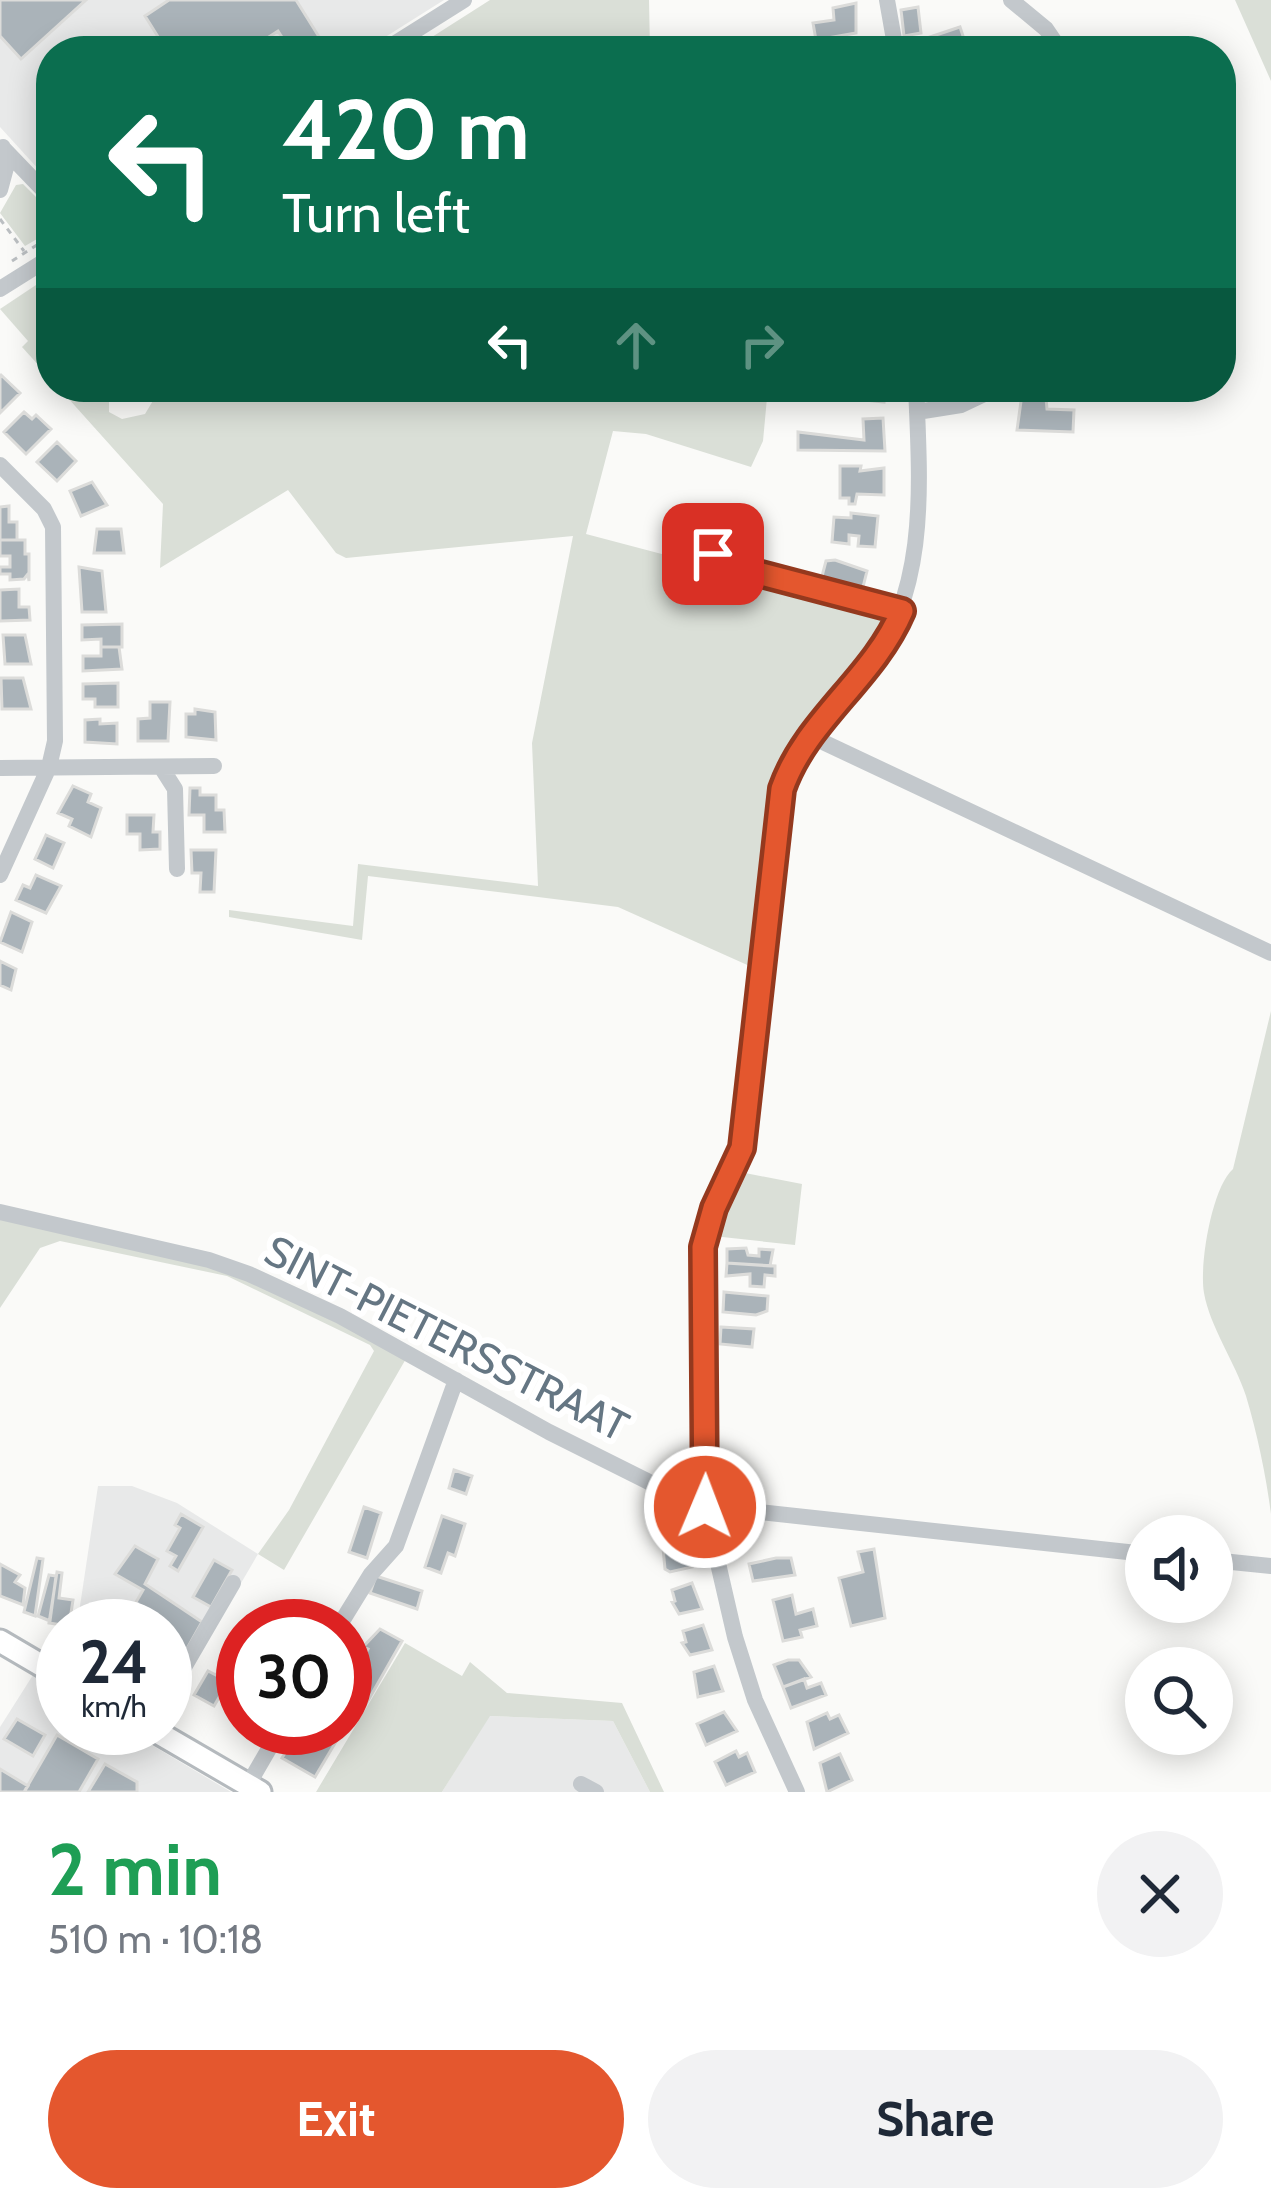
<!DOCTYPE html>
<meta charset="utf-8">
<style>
:root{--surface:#fff;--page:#f2f2f3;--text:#1f2937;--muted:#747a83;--accent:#e4572e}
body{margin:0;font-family:Cabin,sans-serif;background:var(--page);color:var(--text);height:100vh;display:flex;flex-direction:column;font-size:45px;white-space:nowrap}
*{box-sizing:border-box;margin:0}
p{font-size:39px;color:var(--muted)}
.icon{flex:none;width:66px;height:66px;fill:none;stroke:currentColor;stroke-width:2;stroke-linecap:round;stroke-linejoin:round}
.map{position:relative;height:1792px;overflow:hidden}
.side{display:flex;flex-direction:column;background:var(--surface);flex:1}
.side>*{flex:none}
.guide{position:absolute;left:36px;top:36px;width:1200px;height:366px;border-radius:48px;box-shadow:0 6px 30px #0003;background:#0b6e4f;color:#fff;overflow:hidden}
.tools{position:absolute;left:1125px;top:1515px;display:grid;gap:24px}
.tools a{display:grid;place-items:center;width:108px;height:108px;border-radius:50%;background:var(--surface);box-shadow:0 6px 30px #0003;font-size:60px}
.speed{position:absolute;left:36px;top:1599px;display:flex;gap:24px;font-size:60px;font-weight:700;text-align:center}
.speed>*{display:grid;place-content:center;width:156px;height:156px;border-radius:50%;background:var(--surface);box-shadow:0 6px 30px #0003;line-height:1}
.speed small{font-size:30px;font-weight:400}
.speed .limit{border:18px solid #d22;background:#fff;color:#111}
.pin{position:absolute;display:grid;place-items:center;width:102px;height:102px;color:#fff;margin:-51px;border-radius:24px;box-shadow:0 6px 18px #0006}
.me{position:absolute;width:132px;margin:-66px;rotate:1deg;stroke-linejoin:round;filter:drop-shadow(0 0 9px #0008)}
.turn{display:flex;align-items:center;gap:42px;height:252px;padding:0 48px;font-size:54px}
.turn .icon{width:156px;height:156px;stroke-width:2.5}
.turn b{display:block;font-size:84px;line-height:102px}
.lanes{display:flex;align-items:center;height:114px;padding:0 48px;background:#0003;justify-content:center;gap:60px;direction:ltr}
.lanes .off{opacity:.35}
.round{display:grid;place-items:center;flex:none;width:126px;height:126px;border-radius:63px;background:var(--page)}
.overview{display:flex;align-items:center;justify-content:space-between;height:204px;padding:0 48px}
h1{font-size:72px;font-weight:700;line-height:90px;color:#1e9e55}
.button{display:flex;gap:24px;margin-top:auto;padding:24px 48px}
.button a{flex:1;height:138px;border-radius:72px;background:var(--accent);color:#fff;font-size:48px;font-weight:700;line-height:138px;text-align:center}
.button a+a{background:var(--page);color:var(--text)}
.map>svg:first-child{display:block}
.built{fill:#e8e9e9}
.green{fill:#dadfd7}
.building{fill:#aab3b9;stroke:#dcdcda;stroke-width:3}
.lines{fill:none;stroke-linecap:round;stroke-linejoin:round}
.major-casing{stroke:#b5babe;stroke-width:27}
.path{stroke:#bbbfc2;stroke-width:3;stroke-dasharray:6 6;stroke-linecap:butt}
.minor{stroke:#c3c8cc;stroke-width:16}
.major{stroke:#fff;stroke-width:21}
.route-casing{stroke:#94391e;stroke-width:30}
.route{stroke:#e4572e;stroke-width:21}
.labels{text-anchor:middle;stroke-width:12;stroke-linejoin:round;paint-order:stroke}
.street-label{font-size:42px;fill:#657683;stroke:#fff}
</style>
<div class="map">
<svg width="1271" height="1792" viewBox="0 0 1271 1792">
<rect width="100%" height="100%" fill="#fafaf8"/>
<path class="built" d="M0,0h444l-81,51h-312v132l-51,-56z
M98,1486h34l45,17 81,51 -93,159v-87h-88z
M33,1675l30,18v35h60l108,64h-231v-65z
M489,1716l124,5 37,71h-208z"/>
<path class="green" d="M490,0h159l1,51h-240z
M1235,0h36v82v-1z
M23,184l22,22 6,25 -26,15 -25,-33 16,-28z
M51,275v104l-29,-32 6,-6 -28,-32z
M58,387h71l-20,13v12l13,7 23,-5 9,-15h7v-5l-22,-7h629l-5,54 -12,26 -105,-33 -33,-3 -27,103 307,81 -20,41 -87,104 -13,51 -19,157 -136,-61 -250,-31 -6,64 -133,-23v-7l124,16 5,-62 180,22 -6,-143 41,-207 -227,22 -10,-5 -48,-63 -128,78 3,-64z
M1271,1011v503c-5,-39 -14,-81 -25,-118 -11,-34 -36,-69 -42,-103 -5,-28 8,-106 29,-124z
M740,1172l62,12 -7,61 -82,-9 13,-42z
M0,1217l227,52 180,88 -123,213 -26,-16 31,-44 85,-159 -4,-6 -143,-69 -167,-35 -20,7 -40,60z
M405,1643l57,33 8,-14 37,31 115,10 42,89h-14l-37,-71 -123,-5 -48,76h-126z"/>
<path class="building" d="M0,0h86l-65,59 -21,-23z
M296,0l25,40 -17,11h-13l-13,-20 -23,15 3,5h-91l-22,-35 24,-16z
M856,3v30l-40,7 -3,-17 21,-3 -1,-12z
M918,7l3,26 -17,3 -3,-26z
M960,27l8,24h-47l-3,-10z
M1,375l19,18 -20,20v-37z
M845,387h39v15l-39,-4z
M1023,387h22l2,22 27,1 -1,22 -56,-2z
M24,412l8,7 4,-4 15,14 -25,25 -22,-22z
M883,418l2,33 -87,-1v-18l66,8 -1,-21z
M57,442l19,19 -19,20 -20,-19z
M840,466h21l-1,5 24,-3v27l-27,-1 -2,10h-6v-6h-9z
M92,482l15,23 -26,11 -11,-25z
M9,506v16h8v18h-17v-33z
M720,506l17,3 -5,24 -20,-4 -3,15 -20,-3 5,-25 19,3 5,-2z
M851,513l27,3 -3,31 -17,-1 1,-10 -10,-1v9l-17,-2 2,-25 17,1z
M97,529h24l3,24h-30z
M0,540h25v14h4v27l-1,-7 -4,5 -14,1v-6h-10v-7h10v-11h-10z
M835,560l32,11 -5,20 -41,-11 5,-19z
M79,567l23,4 4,41h-24z
M19,589v18h10l1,13 -30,1v-31z
M122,624v23h-21v-8l-19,1v-15z
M3,635h22l6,29h-26z
M101,647h18l3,22 -39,2v-15h18z
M1,678h22l8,31h-29z
M118,683v24h-23v-8h-12v-15z
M150,702h20l-2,39h-30v-22l12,-1z
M195,709l20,3 1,28 -30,-3v-23h9z
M100,719v5l17,-1v21l-32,-2v-22z
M73,786l18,8 -3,8 13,6 -10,29 -22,-11 3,-7 -14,-6z
M190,788h10v7h16v15h8l1,22h-21v-17h-15z
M127,815h27l-1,17h7v17l-20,1v-16h-13z
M46,835l18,8 -11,25 -18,-9z
M191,850h25l-2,42h-14l1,-19h-9z
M36,875l25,11 -15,27 -30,-13 7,-15 7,3z
M11,912l21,10 -10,30 -22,-10z
M0,961l16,8 -5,21 -11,-5z
M746,1248l2,7 11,1v-7l14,1 -3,16 -43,-3v-14z
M727,1263l48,3v10l-10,-1 -1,12 -14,-1v-12l-24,2z
M724,1292l44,4 -1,15 -11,4 -33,-3z
M721,1327l33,2 -2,18 -32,-3z
M454,1470l18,6 -6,18 -17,-6z
M364,1507l17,6 -14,45 -18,-6z
M181,1514l22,13 -25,44 -8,-5 6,-10 -9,-5 13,-23 -5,-3z
M442,1516l23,8 -10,32 -7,-3 -7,20 -16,-6z
M683,1542l9,25 -22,5 -5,-3 -2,-21z
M135,1546l23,13 -13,25 57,38 -18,32 -19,-11v-17l-41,-3 19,-33 -28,-16z
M874,1549l11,69 -34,8 -12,-48 24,-6 -5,-20z
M37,1558l6,1 -8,57 -11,-4z
M776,1558h15l4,17 -42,6 -4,-17z
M214,1560l18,10 -21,37 -18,-10z
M0,1564l20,11 -5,7 10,6 -2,17 -23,-9z
M57,1572l5,1 -3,25 14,2 -4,26 -20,-3z
M49,1575l7,1 -6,45 -12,-5z
M376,1576l46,15 -5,18 -47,-16z
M692,1583l10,26 -23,5 -7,-12 3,-1 -3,-11z
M792,1595l4,19 17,-5 4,17 -17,4 2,7 -19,4 -10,-41z
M703,1625l9,25 -22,5 -8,-12 4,-1 -3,-11z
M380,1629l22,12 -40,70 -6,-4 -11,20v-30h5l18,-36 -5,-2 5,-10 -5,-2z
M243,1641v32l-8,14 -7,-5 -14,24 -20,-11 14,-24 8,4 5,-8 5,3z
M788,1660h11l12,17 -28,10 -9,-22z
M714,1666l9,25 -25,6 -4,-25z
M804,1679l3,9 14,-5 5,12 -35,13 -8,-21z
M724,1712l13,19 -31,14 -9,-21z
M827,1713l3,6 9,-4 9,18 -34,16 -7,-27z
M17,1719l28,16 -12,21 -29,-17z
M311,1728h33l-29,49 -33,-19 5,-8 11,2 7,-13 14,8 6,-11z
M57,1735l41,24 -19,33h-55z
M736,1751l3,6 8,-4 8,19 -29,13 -11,-23z
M840,1754l12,26 -25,12 -7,-29z
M105,1764l32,18v10h-49z
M0,1769l28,17 -4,6h-24z"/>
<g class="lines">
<defs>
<path id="major" d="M0,1641l63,37
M150,1728l110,64"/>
</defs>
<use href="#major" class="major-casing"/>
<path class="path" d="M0,219l24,32
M12,261l39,-25"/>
<path class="minor" d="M887,0l9,51
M1011,0l35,29 15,22
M383,51l81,-51
M4,149l47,49
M0,190l7,-26 -4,-17
M0,289l51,-32
M917,412l44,-7 38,-18
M0,465l44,44 9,18 2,214 -6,26 -49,108
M688,546l25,8 14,11 175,46
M813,733l12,10 446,210
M161,767l14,22 2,80
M0,768l214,-2
M0,1212l209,48 40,14 91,42 209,116 146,73 451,49
M1212,1560l59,6
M339,1626l32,-52 25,-28 60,-166
M165,1653l20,12
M165,1700l68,-117
M581,1784l15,8
M248,1785l33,-57
M797,1792l-42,-92 -20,-63 -30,-130 -2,-260 11,-40 28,-59 40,-359c17,-48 55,-78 85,-118 62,-82 53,-186 49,-284"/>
<use href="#major" class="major"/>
</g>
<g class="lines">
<defs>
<path id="route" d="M705,1507l-2,-260 11,-39 28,-60 40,-359c24,-69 91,-110 120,-178l-175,-46 -14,-11"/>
</defs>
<use href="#route" class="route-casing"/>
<use href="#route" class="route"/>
</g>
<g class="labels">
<g class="street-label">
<text transform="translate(447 1338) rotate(27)" y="15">SINT-PIETERSSTRAAT</text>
</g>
</g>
</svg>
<div class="tools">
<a><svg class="icon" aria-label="sound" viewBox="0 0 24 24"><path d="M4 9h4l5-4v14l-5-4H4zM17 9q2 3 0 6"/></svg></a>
<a><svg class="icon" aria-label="search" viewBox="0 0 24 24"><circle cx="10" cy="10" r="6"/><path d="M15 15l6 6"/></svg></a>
</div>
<div class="speed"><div>24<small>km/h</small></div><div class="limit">30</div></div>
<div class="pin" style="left:713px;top:554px;background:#d93025"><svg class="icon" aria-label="arrive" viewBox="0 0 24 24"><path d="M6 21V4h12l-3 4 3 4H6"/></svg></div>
<svg class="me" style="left:705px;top:1507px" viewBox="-20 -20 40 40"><circle r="17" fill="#e4572e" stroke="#fff" stroke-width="3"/><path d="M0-11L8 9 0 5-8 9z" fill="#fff"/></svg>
<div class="guide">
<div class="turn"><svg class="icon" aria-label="left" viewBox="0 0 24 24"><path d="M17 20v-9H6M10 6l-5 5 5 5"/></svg><div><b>420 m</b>Turn left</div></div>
<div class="lanes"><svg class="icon" aria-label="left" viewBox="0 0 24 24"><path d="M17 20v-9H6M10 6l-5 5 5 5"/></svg><svg class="icon off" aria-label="ahead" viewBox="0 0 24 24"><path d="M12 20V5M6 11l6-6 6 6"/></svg><svg class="icon off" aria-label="right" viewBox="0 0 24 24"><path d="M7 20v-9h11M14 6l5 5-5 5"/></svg></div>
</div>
</div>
<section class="side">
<div class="overview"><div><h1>2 min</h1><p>510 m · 10:18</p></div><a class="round"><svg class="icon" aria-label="close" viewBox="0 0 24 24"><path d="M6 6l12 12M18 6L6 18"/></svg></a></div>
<div class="button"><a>Exit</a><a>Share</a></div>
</section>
